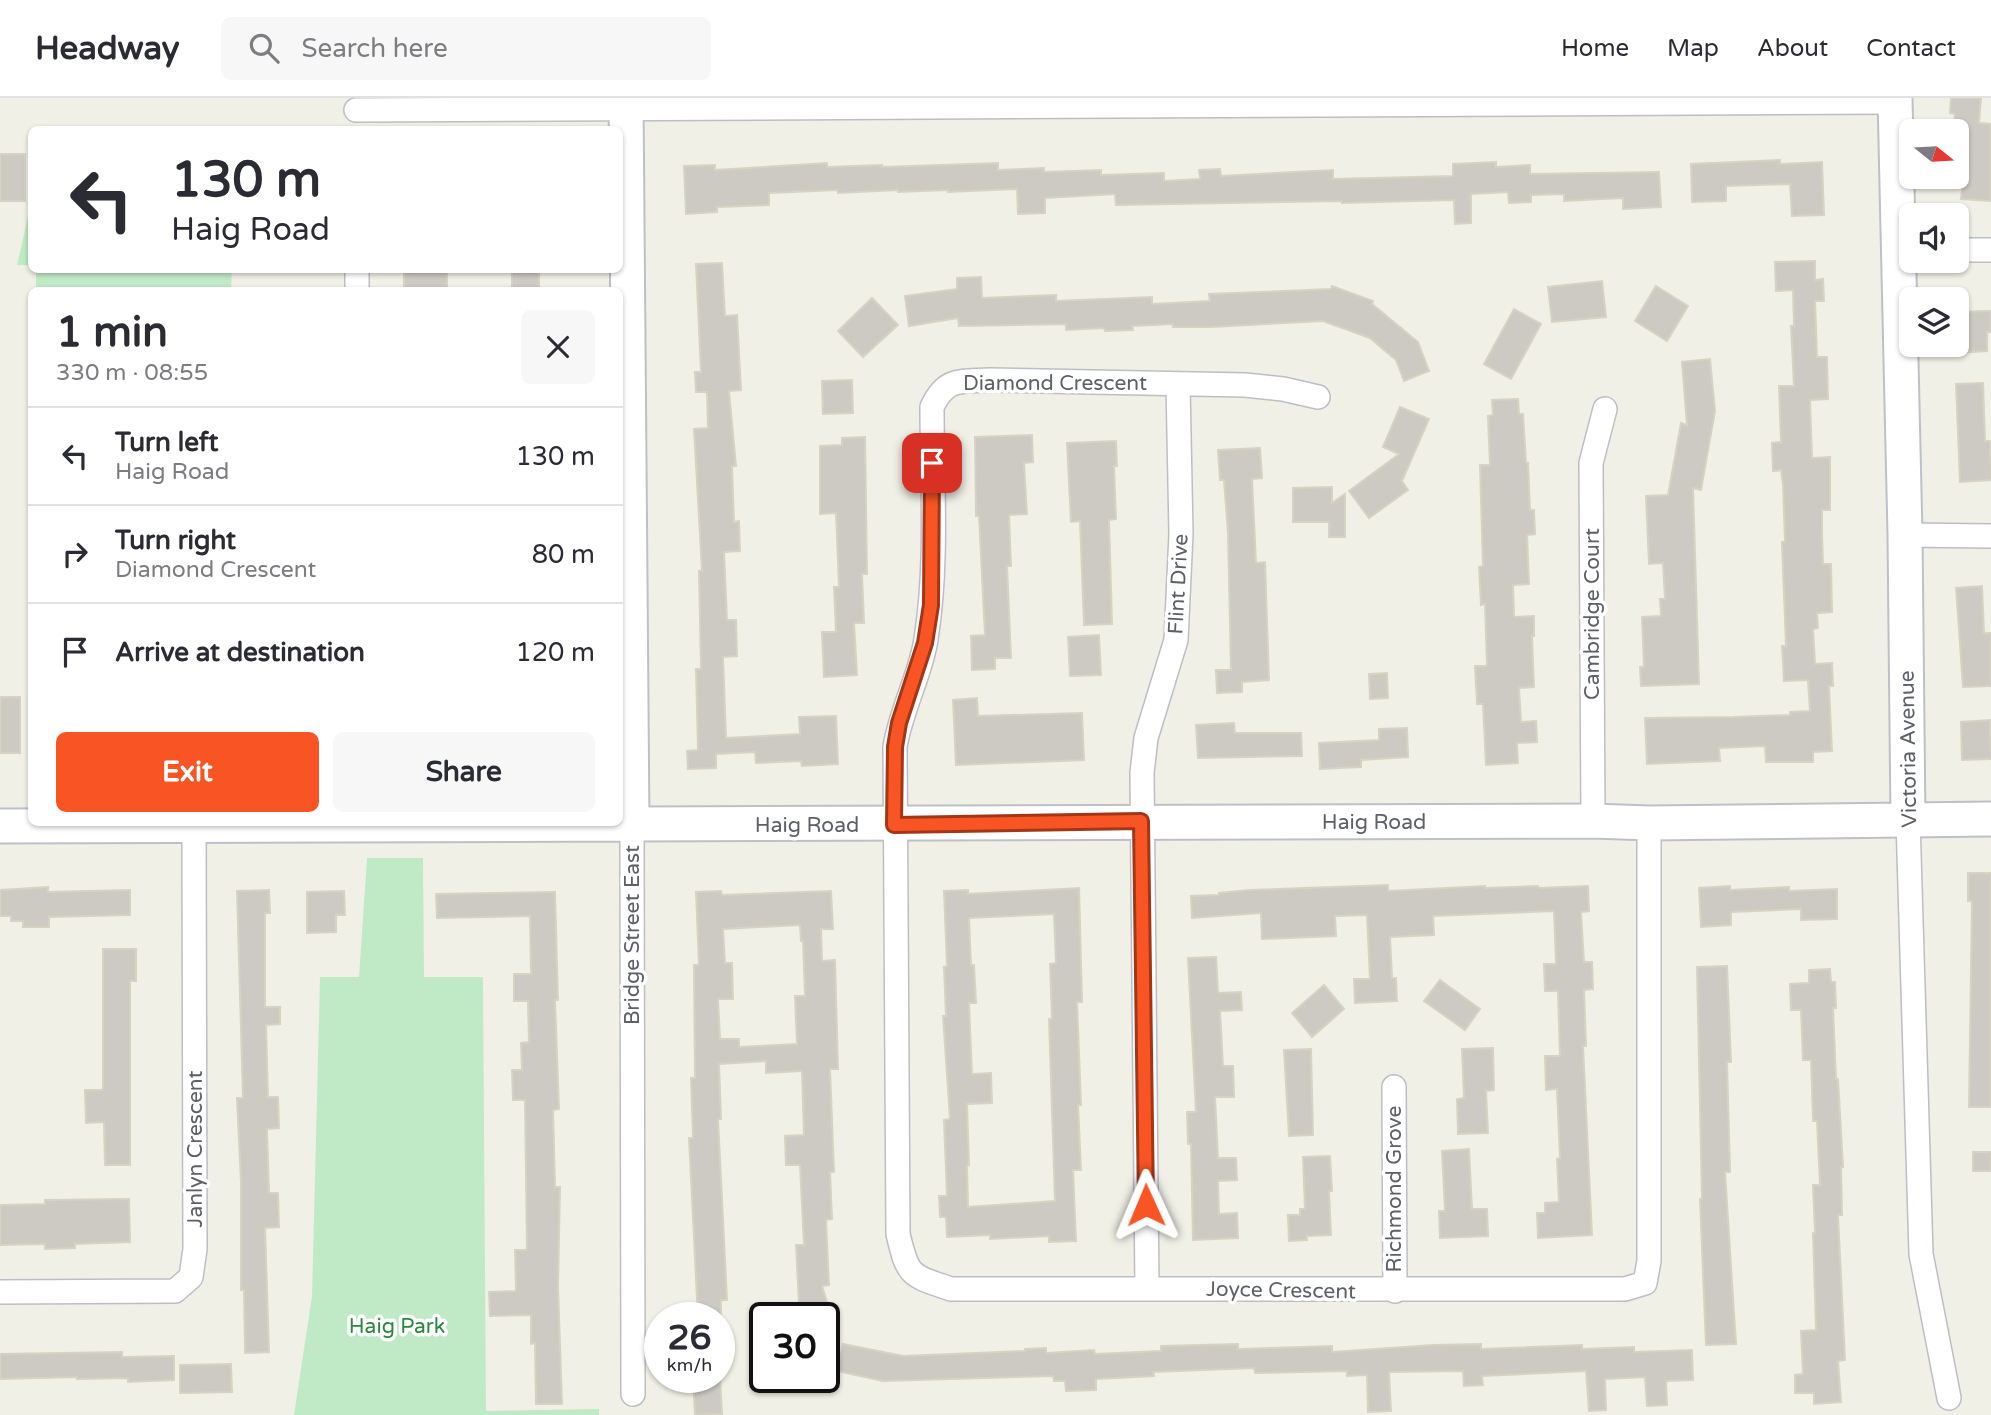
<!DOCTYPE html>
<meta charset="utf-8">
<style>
:root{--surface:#fff;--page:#f7f7f7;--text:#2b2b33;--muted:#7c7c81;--line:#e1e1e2;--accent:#f95423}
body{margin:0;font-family:"Varela Round",sans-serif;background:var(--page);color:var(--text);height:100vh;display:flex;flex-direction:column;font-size:26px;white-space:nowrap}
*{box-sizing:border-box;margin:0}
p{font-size:23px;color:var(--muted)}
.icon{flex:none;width:38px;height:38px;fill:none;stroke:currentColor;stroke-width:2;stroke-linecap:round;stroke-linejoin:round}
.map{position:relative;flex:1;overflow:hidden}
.sheet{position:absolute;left:28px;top:189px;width:595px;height:539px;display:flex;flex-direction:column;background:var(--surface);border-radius:10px;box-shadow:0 2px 5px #0004}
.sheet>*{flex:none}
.banner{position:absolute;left:28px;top:28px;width:595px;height:147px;border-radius:10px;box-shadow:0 2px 5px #0004;background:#fff;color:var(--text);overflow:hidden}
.needle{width:46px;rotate:108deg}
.tools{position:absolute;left:1899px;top:21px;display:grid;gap:14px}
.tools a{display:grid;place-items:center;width:70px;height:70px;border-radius:10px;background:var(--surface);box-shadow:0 2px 5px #0004;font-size:35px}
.speed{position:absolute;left:644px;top:1204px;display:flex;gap:14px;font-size:35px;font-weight:700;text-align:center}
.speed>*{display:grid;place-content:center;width:91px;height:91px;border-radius:50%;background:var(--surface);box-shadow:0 2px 5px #0004;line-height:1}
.speed small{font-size:18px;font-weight:400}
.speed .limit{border:4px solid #111;border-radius:10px;background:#fff;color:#111}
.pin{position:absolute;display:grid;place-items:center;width:60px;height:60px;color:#fff;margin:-30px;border-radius:14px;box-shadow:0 4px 10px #0006}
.me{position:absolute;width:77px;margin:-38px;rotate:359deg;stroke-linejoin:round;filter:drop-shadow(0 0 5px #0008)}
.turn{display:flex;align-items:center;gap:24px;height:147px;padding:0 28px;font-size:32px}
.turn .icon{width:91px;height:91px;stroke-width:2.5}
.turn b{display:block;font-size:49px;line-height:60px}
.round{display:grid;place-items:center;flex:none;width:74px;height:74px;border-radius:10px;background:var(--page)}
.head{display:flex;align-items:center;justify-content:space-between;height:119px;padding:0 28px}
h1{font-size:42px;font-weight:800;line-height:52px}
.primary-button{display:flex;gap:14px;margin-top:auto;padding:14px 28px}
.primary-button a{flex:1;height:80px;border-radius:10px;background:var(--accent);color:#fff;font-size:28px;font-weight:800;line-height:80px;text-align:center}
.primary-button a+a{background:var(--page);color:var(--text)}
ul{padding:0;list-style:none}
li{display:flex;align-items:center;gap:21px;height:98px;padding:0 28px;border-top:2px solid var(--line)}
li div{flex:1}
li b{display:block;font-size:26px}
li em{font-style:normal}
header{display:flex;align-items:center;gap:42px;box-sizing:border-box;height:98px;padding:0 35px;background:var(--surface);border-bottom:2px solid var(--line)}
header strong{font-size:33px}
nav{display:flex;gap:38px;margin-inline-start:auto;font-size:24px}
.search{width:490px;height:63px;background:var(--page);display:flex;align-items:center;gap:18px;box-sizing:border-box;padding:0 24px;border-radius:10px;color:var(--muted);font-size:26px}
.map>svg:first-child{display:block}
.green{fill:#c0eac6}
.building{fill:#cccac2;stroke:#d6d3c3;stroke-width:2;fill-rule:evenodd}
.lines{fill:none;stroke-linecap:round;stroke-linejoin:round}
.street-casing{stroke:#bdbec5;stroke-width:26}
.secondary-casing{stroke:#bec0c8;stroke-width:37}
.street{stroke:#fff;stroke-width:23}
.secondary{stroke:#fff;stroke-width:33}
.route-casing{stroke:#a23717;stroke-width:18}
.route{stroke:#f95423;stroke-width:12}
.labels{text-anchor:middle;stroke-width:7;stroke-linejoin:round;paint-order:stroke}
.street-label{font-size:21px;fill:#5d6067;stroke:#fff}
.park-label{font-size:21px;fill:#2d863f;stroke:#fff}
</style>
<header>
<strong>Headway</strong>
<div class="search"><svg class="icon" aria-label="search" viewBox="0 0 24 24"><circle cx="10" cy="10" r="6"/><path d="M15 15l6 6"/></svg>Search here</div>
<nav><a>Home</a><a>Map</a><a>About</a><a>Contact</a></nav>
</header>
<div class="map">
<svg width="1991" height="1317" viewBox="0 0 1991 1317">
<rect width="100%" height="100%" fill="#f1f0e6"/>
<path class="green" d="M31,106v61h-14z
M36,172h196l-1,20h-195z
M367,760h56l1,119h59l3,434 113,-2v6h-305l18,-119 8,-319h39z"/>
<path class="building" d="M1951,0h30l-2,25 12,1v77l-30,-2 5,-49 -10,-1v-18h-3l2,-17 -5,-1z
M0,56h25v47h-25z
M1780,62v4l42,-2 2,53 -32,1 -2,-32 -64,2v15l-34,1 -1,-38z
M1496,64v5l34,-2v9l129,-2 2,35 -38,2v-11l-59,3v-7l-33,1v7l-22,1 -1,-11 -37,2v29l-16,1 -1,-24 -112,3v-2l-226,4 -1,-11 -70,4v15l-27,1 -1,-25 -69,3v-2l-50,2v-2l-60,3v-3l-69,3v12l-52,2v5l-31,2 -2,-48 31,-1v5l112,-7v4l55,-2v2l116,-4v7l46,-2v4l57,-2v5l63,-2v8l36,-2 -1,-9 21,-1 1,7 112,-6v9l120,-3v-12z
M1815,163v19l8,-1 1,22h-9l2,56h10l1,42 -18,1 2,58 18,-1v53h-8v21l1,33h8l1,48 -15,1 1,15 -5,1 2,35 17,-1 1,23h-4l3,65 -19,1v10h-47l-1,-16 -46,2 1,13 -73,3 -2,-46 89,-1 56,-2v-3l20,-1 -2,-31 -24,1 -2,-35h4l-4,-104h3l-2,-58 -2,-14 -8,1 -1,-28 9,-1 -2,-56h15l-3,-60h3l-1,-36 -17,1 -1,-29z
M722,165l3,53 12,-1 4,75 -12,1 7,75h-4l2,56 5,-1 1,30 -16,1 3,68h9l1,36 -14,1 3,81 74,-4 -1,-17 37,-1 2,48 -36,2 -1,-5 -45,2 -1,-11 -39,2v14l-28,1 -1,-18 11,-1 -2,-81h5l-2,-98h3l-8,-142 14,-1 -1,-36h-11l-1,-20h6l-5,-108z
M512,172h27v20h-27z
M404,174h43v18h-43z
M981,179l1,21 74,-3v6l96,-4v7l58,-3 -1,-7 122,-5 1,-3 41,15 -1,3 46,38 11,29 -25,10 -8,-21 -26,-22 -47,-17 -112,6h-38v-3l-41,2 1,4 -28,1 -1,-3 -38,2v-6l-107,2 -1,-8 -49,8 -4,-30 52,-7v-11z
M1602,183l4,36 -54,5 -4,-35z
M1656,188l32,20 -21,35 -32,-20z
M872,200l26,27 -35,32 -25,-26z
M1514,211l27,15 -30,55 -27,-15z
M1991,213v21h-4v19l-29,2 -2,-41z
M1710,261l5,52 -14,79 -8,-2 6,196 -58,2 -1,-19h4l-2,-50 19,-1 -1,-17h5l-2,-36 -14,1 -3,-68 22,-1 13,-72 6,2 -5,-63z
M852,282l1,33 -30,1 -1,-33z
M1983,285l2,58h5l1,39 -31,2 -4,-98z
M1518,301l1,15h4l3,49h2l2,47h4l1,24 -8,1 2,49 -16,1 1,32 20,-1v20h-2l2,51 -15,1 2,34 15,-1 1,21 -20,1 1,20 -32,2 -3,-61h-6l-2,-38h12l-2,-62 -4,1 -2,-38 4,-1 -3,-101h10l-2,-49 5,-1 -1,-15z
M1400,309l29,12 -27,62 6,9 -39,28 -20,-27 50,-37 -16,-7z
M1032,337l1,27 -9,1 3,51 -18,1 2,51h-4l4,92h-16v11l-23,1 -1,-34 14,-1 -6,-119h-3l-1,-79z
M865,339l2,137h-5l2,49h-10l3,52 -33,2 -2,-45h14l-2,-45h5l-3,-74 -16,1v-68l22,-1v-7z
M1116,343l1,25h-3l2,53 -7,1 3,104 -28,1 -4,-104 -9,1 -4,-79z
M1260,350l2,30 -10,1 4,84 9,-1 4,118 -27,2v10l-25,1 -1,-23h15l-3,-137 -4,-53h-4l-2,-30z
M1332,389v16l13,-9v43h-16v-15h-36v-34z
M1982,488l2,47h7v53l-28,1 -7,-99z
M1099,537l2,40 -31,1 -2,-39z
M1387,575l1,25 -18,1 -1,-25z
M0,599h20v56h-20z
M977,600l1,18 104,-3 2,47 -128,5 -3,-65z
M1990,622l1,39 -29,1 -1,-38z
M1234,625l1,10h66l1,23 -104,2 -2,-33z
M1407,630l1,29 -47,3v7l-41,2 -1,-26 60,-3v-11z
M1968,775h23v234h-22l3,-206h-4z
M1388,787v6l97,-5v2l53,-2 1,2 49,-2 1,25 -8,1 3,50h8l1,27 -9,1 2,56h-3l9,189 -54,3 -1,-25h8v-10l14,-1 -2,-43 3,-1 -3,-69 -11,1 -1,-34h15l-2,-65h-13l-1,-27h12l-2,-53 -121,5 1,19 -44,2 2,41h4l1,23 -42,2 -1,-24h16l-3,-64 -32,1 1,20 -74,3 -1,-26 -69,5 -1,-22 28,-1v-2l31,-3z
M1730,788v4l59,-3v4l48,-2v30l-36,1v-11l-70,3v13l-30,2 -2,-39z
M48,789v5l82,-2v25l-81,2v10h-26v-6h-12v-5h-11v-26z
M1079,790l3,114h-5l4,103h-3l3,65h-8l3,71 -27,1v-6l-59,3v-4l-43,2 -1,-20h-6l-1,-21h8l-3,-76 6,-1 -7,-103h3l-2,-49 3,-1 -3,-75 24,-1v4zM1054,816l2,49 -6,1 2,55h-3l6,182 -87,6 -1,-41 2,-1 -2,-61 25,-1 -1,-30 -19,1 -3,-71h7l-2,-38h-3l-2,-47z
M269,792l1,23h-5v94h15v17l-14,1 2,72h10l1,31 -12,1 2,64h9l1,34 -14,1 4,124 -24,1 -1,-63h-3v-108l-4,-84h6l-6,-207z
M344,793l1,24h-9v17l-29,1v-41z
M721,793l1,4 109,-4 2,38h-12l1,32 13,-1 3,109h-8l4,103h-4l2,47 -6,1 3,65 -7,1 10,32h-29l-4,-14 -3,-59h8l-4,-80h-14l-1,-29 19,-1 -2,-64 -36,2v-12l-47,3 2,55h-3l9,181h-6v18h-23l-9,-180h4l-2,-60h4l-1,-113h5l-3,-73zM800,827l1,16h2l2,55h-10l2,48 -58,3v-8h-19l-2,-40h15l-1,-36h-7l-2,-34z
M555,794l3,108h-3l4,109 -6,1 2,77h5l-2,99 4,118h-26l-1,-61 -4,1v-29l-41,1 -1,-24 27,-1 -1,-41h12l-2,-150h-12l-1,-30h10l-1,-27 8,-1 -1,-41h-14v-27h17l-1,-58 -93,2 -1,-24z
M103,851h33v32h-6v184h-25l-1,-43 -18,1 -1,-33h18z
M1216,859l2,36 23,-1 1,18 -22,1 3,55h10l1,31h-19l3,61h18l1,22 -19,1 1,33 18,-1 1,25 -45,2 -2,-96h-3l-1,-32h9l-8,-154z
M1727,868l4,96h-4l3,110h-5l11,172 -30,1 -6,-146h2l-5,-232z
M1830,871l1,13h4l1,26h-3l3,71h2l5,88h-2l1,48h-4l7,145 -7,1 3,41 -27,2v-11h-19v-18l8,-1 -2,-43 15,-1 -3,-97h2l-2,-48h7l-3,-64h-4l-2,-61h-8l-2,-50h-10l-1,-26 19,-1v-13z
M1440,882l40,29 -15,21 -41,-29z
M1324,887l20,24 -32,28 -20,-24z
M1493,950l1,42 -8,1 2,42 -30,1 -1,-35 7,-1 -2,-49z
M1311,951l2,86 -24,1 -5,-86z
M1469,1051l3,60h15l1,27 -48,2 -1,-27h6l-3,-60z
M1973,1054h18v19h-18z
M1330,1058l2,35h-3l2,44 -24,1v4l-18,1 -1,-26h12v-6h5l-2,-52z
M129,1101l1,43 -55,2v4l-30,1v-5l-45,1v-40l45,-1v-4z
M843,1246l60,12 122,-5v-2l21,-1v5l48,-3 1,4 66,-3v-5l77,-2v5l94,-3v6l101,-7 48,-1v5l101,-4v4l52,-2v5l58,-2 1,30 -27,1 1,24 -20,1 -2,-29 -40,2 1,31 -17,1 -3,-40 -104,5 1,9 -19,1 -1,-15 -74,1 2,39 -23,1 -1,-37 -20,1v-5l-92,2 -1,-5 -101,4 1,4 -58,3v11l-30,1 -1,-10h-11l-1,-5 -170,5 -46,-10z
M122,1254v5l52,-1v24l-46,2v-4l-51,1v-2l-77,2v-25z
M231,1266l1,28 -52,1v-28z
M693,1279h27l2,37 -27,1z"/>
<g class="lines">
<defs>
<path id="street" d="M356,12l1539,-8
M1956,152h35
M357,172v20
M1318,299l-35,-8 -38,-4 -255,-5c-30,2 -44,-3 -58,27 0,77 6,156 -6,232 -5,35 -25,70 -31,108l3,487c10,43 12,41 53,55h674l20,-6 4,-22v-438
M1905,437l86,1
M1908,722l13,434 28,144
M1593,723l-2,-358 14,-54
M632,727l1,569
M1394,989l1,204
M1147,1191l-5,-516 4,-35 30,-98 5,-106 -3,-150
M0,1194l175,-1 16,-14 4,-28 -1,-425"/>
<path id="secondary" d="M626,0l6,727
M1895,0l10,437 3,285
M0,728l1593,-5 56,2 342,-4"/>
</defs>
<use href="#street" class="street-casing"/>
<use href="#secondary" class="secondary-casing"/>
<use href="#street" class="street"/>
<use href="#secondary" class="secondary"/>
</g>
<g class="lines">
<defs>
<path id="route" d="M932,365l-1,142 -6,38 -26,80 -4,24 -1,78 247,-4 5,384"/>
</defs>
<use href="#route" class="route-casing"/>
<use href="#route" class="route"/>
</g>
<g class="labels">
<g class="street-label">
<text x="1055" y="292">Diamond Crescent</text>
<text transform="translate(1178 486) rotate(-87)" y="7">Flint Drive</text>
<text transform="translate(1592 516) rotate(-90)" y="7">Cambridge Court</text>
<text transform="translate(1908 651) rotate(-91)" y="7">Victoria Avenue</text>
<text x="1374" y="731">Haig Road</text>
<text x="807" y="734">Haig Road</text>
<text transform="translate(632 837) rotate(-90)" y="7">Bridge Street East</text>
<text transform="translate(195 1051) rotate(-90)" y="7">Janlyn Crescent</text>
<text transform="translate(1394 1091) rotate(-90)" y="7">Richmond Grove</text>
<text transform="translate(1281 1192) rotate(1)" y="7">Joyce Crescent</text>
</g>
<g class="park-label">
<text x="397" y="1235">Haig Park</text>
</g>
</g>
</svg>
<div class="tools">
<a><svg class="needle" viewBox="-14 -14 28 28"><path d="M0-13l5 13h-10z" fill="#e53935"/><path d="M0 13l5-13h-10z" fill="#7c7c81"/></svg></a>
<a><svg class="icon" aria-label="sound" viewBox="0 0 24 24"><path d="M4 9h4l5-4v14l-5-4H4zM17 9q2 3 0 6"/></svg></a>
<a><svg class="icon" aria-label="layers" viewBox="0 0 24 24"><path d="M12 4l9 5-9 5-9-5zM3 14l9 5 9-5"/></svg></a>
</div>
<div class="speed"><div>26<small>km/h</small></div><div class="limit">30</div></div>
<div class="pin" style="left:932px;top:365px;background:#d93025"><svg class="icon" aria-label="arrive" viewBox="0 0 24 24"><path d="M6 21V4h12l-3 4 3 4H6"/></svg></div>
<svg class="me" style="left:1146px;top:1107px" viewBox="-20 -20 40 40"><path d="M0-17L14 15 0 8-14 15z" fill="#f95423" stroke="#fff" stroke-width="4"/></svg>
<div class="banner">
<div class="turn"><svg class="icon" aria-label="left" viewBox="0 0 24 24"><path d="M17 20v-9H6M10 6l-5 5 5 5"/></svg><div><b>130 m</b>Haig Road</div></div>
</div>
<section class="sheet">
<div class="head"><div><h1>1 min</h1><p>330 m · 08:55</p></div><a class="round"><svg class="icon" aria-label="close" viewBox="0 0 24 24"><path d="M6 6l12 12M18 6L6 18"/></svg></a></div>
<ul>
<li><svg class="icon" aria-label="left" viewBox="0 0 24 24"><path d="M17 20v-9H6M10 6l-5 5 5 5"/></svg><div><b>Turn left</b><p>Haig Road</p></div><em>130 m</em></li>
<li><svg class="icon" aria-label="right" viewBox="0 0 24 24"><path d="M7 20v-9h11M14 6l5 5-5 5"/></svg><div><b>Turn right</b><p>Diamond Crescent</p></div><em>80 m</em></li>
<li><svg class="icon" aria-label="arrive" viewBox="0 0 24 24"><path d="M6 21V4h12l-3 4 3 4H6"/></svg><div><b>Arrive at destination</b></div><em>120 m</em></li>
</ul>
<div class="primary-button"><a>Exit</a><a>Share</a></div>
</section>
</div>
